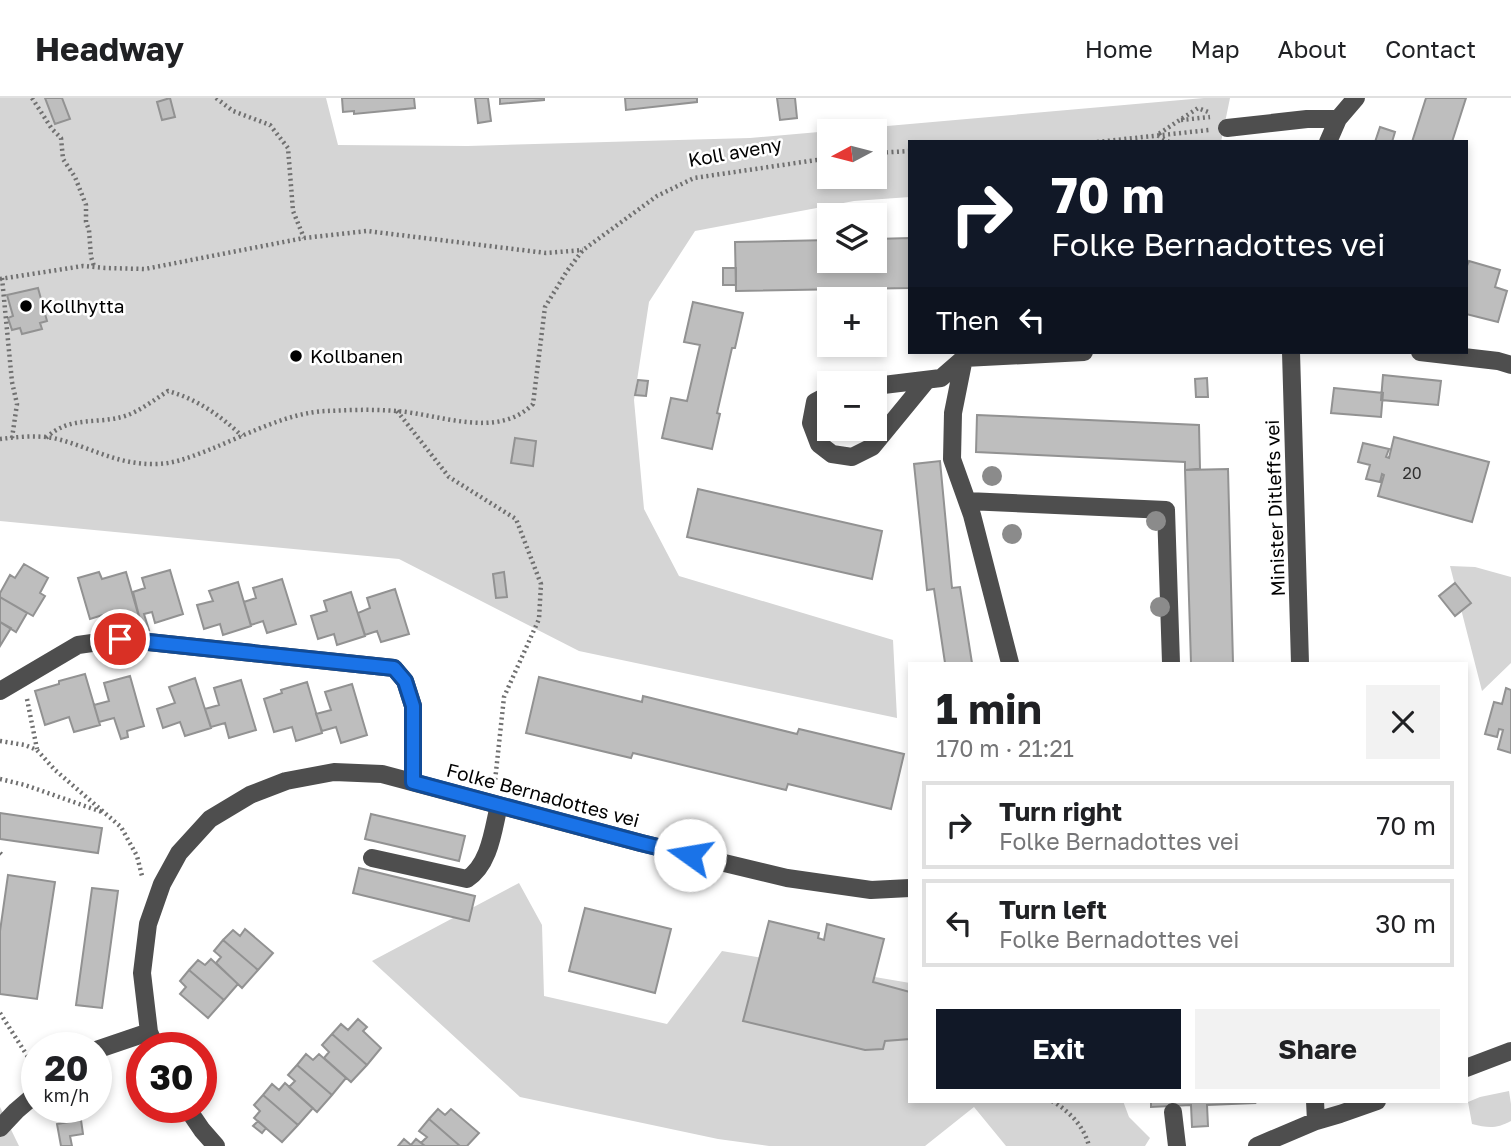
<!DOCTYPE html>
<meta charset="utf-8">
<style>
:root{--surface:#fff;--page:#f2f2f2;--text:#202124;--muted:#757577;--line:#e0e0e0;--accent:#111827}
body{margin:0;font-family:"Golos Text",sans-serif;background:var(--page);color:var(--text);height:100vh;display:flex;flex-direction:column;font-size:26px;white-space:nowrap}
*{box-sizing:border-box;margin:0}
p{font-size:23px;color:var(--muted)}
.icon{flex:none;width:38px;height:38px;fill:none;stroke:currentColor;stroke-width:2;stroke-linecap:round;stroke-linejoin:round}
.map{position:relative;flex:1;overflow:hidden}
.panel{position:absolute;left:908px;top:564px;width:560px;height:441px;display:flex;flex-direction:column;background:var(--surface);border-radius:0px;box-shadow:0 4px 10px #0003}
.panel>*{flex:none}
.top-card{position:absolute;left:908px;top:42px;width:560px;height:214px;border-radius:0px;box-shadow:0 4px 10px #0003;background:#111827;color:#fff;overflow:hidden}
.needle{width:46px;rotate:263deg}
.controls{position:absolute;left:817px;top:21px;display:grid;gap:14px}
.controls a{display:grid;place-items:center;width:70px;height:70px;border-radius:0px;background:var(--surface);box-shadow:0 4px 10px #0003;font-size:35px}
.speed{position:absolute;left:21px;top:934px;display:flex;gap:14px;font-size:35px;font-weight:700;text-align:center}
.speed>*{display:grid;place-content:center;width:91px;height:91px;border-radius:50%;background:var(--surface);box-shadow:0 4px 10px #0003;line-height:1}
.speed small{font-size:18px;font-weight:400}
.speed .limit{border:10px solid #d22;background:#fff;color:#111}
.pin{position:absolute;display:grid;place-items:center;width:60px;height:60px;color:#fff;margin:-30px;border:4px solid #fff;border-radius:50%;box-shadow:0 2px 7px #0007}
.me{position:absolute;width:77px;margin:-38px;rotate:283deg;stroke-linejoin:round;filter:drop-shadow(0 0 5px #0008)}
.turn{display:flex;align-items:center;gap:24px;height:147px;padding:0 28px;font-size:32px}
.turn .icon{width:91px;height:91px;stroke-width:2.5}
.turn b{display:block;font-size:49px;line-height:60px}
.then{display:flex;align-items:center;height:66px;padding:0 28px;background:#0003;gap:14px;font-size:26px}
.round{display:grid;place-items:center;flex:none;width:74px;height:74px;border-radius:0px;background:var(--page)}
.overview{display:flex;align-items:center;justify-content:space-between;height:119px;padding:0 28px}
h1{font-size:42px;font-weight:700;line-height:52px}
.primary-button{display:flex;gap:14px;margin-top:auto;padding:14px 28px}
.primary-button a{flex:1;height:80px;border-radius:0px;background:var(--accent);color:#fff;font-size:28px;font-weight:700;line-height:80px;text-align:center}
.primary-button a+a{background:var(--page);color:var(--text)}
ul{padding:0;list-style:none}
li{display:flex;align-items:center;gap:21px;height:88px;margin:0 14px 10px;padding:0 14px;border:4px solid var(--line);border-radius:0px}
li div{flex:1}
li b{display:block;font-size:26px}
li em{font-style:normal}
header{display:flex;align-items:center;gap:42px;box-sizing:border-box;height:98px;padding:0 35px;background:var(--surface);border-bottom:2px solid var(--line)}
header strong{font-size:33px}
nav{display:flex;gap:38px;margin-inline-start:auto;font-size:24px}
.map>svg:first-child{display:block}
.green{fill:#d5d5d5;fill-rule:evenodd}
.building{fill:#bebebe;stroke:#929292;stroke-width:2}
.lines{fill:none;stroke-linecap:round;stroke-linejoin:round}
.path{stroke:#707070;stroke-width:4.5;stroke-dasharray:2 3.5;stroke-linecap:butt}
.minor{stroke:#4e4e4e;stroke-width:18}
.tree{fill:#8b8b8b}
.route-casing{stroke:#114b97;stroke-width:18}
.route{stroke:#1a73e8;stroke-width:12}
.poi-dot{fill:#000;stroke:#fff;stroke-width:2.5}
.labels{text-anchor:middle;stroke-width:5;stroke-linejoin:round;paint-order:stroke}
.number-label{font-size:16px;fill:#303030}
.street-label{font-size:19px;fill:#000;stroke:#fff}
.poi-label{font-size:19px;fill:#000;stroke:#fff;text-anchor:start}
</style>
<header>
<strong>Headway</strong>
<nav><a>Home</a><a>Map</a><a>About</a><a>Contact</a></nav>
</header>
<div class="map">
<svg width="1511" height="1048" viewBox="0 0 1511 1048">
<rect width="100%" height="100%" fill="#fff"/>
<path class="green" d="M0,0h326l12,47 130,1 282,-8 454,-40h26l-9,44h-311v55l-56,4 -159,30 -46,71 -15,98 10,109 35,67 214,64 4,78 -318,-67 -180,-92 -399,-38zM830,33h45v46h-45z
M1450,468l25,1 36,10v86l-29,28z
M519,785l23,42 2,71 123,28 55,-73 188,32v118h213l6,16 21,21 -5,8h-139l-32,-39 -49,39h-156l-51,-7 -198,-42 -148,-136z
M1509,993l2,13v17c-15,8 -23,7 -39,3l-4,-22 12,-5z
M0,1009l19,39h-19z"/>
<path class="building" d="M45,0h17l8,21 -15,5z
M170,0l5,19 -13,3 -5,-18z
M342,0h72l1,10 -61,6v-3l-11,1z
M475,0h13l3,23 -13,2z
M500,0h44v2l-44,4z
M625,0h72v4l-71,8z
M777,0h18l2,20 -17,2z
M1426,0h40l-14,44h-40z
M1380,29l15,5 -3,10h-17z
M910,140v50l-174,3 -1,-49 95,-2v21h45v-22z
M1469,163l31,9 -5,17 12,4 -9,31 -32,-8v-46z
M723,170h13v17h-13z
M38,190l9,33 -7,2 2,6 -20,5 -2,-6 -8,2 -4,-12 5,-2 -6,-21z
M693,204l50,11 -8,35h-3l-15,65 3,1 -8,35 -50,-11 9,-40 16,3 13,-56 -16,-3z
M1383,277l58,6 -3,24 -57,-5z
M1207,280l1,19h-12l-1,-18z
M638,282l10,1 -2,15 -11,-1z
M1334,290l49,5 -2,24 -50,-4z
M977,317l222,10 1,44 -15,1v-8l-209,-10z
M1394,339l95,25 -17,60 -94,-26 6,-21 -2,-1 -2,8 -14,-3 4,-14 -12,-3 5,-19 26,6 -3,8 3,1z
M515,340l21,3 -3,25 -22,-3z
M940,363l12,127 8,-1 12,76h-27l-11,-74 -7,1 -13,-126z
M1228,371l5,194h-42l-6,-193z
M698,391l184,42 -10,48 -185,-42z
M24,466l24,14 -8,15 5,3 -12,20 -33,-19v-4l10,-18 5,3z
M170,472l13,44 -28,9 -3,-11 -8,2 5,16 -6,2 -10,-40 12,-4 -3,-10z
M99,474l3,7 24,-7 13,45 -27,8 -3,-12 -19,6 -12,-41z
M504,474l3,25 -11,1 -3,-24z
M282,481l14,45 -29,9 -4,-12 -12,4 -7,-23 12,-4 -3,-10z
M238,484l13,44 -28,9 -3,-11 -16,5 -7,-24 16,-4 -4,-10z
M1455,485l16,20 -16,13 -16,-20z
M395,491l14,45 -28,8 -4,-11 -12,4 -7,-22 12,-5 -3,-10z
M351,494l14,44 -28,9 -3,-11 -16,5 -7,-23 16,-5 -3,-10z
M0,499l27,16 -11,19 -16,-10z
M0,524l11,6 -11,18z
M85,576l15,51 -26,7 -5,-15 -24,8 -10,-34 24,-7v-3z
M130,578l14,50 -17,5 1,6 -7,2 -7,-21 -15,4 -5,-17 15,-4 -5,-18z
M539,579l103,25 1,-6 154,38 2,-5 105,25 -13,55 -103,-25 -2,6 -153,-37 -2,5 -105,-25z
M195,580l16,50 -26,8 -5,-14 -17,6 -6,-19 18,-6 -6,-16z
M241,582l15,50 -27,8 -4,-15 -14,4 -6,-18 14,-4 -5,-17z
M307,584l15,51 -26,8 -4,-14 -18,5 -10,-33 18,-6 -1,-3z
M352,586l15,51 -26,8 -5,-16 -14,4 -6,-17 15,-4 -6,-18z
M1506,590l5,2v63l-13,-4 5,-19 -4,-1 -2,8 -12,-3 9,-32 8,2z
M0,715l102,15 -4,25 -98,-14z
M371,716l94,22 -6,25 -94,-22z
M359,770l116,28 -6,25 -116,-28z
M8,777l47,7 -18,117 -37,-5v-63z
M92,790l26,3 -16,117 -26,-3z
M585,810l86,21 -16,64 -86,-22z
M769,823l50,12 -1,5 6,2 3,-16 57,15 -11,43 37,10v47l-25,2 -2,8 -18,1 -122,-29z
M245,831l28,24 -15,17 -35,-30 10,-10 7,6z
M223,842l35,30 -16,18 -26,-25 5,-6 -7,-6z
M211,861l27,25 -14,16 -35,-30 9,-10 7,5z
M189,872l35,30 -16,18 -28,-24 6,-7 -6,-6z
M358,921l9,8 -4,4 18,17 -14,17 -35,-31 9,-10 7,6z
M332,936l35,31 -16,17 -27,-24 5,-6 -7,-7z
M306,956l7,6 6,-6 27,24 -14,17 -35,-30z
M297,967l35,30 -15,17 -28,-25 6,-6 -7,-6z
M285,985l28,25 -15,17 -35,-30 9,-11 7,6z
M263,997l35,30 -16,17 -28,-24 6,-7 -6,-6z
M1151,1003h103l1,2 -48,2 1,21 -16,1 -1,-22 -40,2z
M438,1011l7,6 6,-6 28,24 -12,13h-7l-31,-27z
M429,1021l31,27h-35l-4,-3 6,-6 -8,-6z
M81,1022l2,14 -13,2 2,10h-11l-4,-22z
M258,1023l8,7 -4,5 -9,-7z
M404,1041l7,6 5,-6 9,7h-27z"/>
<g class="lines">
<path class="path" d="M32,0l20,31 9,9 2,21 12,18 11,28v17l3,8 2,27 3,9
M216,0l17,13 37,14 18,23 5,63 11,27
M1181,22l29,-3
M1097,44l112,-12
M1169,44l-12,-7 41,-27 13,5
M875,55l35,-2
M2,180l10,104 5,22 -5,34
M0,181l83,-13 22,2 40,1 159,-31 63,-7 179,22 37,-3
M397,313l52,66 67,42 25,65 -2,35 -35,78 -9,84
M46,340c24,-23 50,-13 79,-22 15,-5 29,-16 43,-25 29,8 53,25 74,45
M0,341c17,-2 36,-4 53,-1 36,8 63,27 102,26 20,0 38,-8 56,-15 35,-14 78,-37 116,-38 22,-1 46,-2 69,0 44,3 101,29 137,-7l12,-97 22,-36 16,-21 74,-54 37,-18 136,-20
M27,601l10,50
M0,643l25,4 12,5 18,20 66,57 16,29 5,20
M0,681l25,6 77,27
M0,755l3,3
M0,915l37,58
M1052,1003c17,10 32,25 37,45"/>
<path class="minor" d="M1227,30l80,-9h31
M1328,44l10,-23 18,-21
M1291,254l9,311
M1420,254l78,9 13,4
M964,260l-11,55 -1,46 20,56 38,148
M875,288l66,-8 23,-20 120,-6
M830,296l-15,8 -4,21 8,21 13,10 20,3 20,-10 55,-67
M967,403l199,9 5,153
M0,593l78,-46 42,-6 274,29 11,13 8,25v76
M372,760l95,21c23,-15 26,-49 32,-74
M156,950l-7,-16 -7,-59 6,-49 14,-40 17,-31 31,-34 40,-24 36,-14 48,-9 48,2 259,69 146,35 84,12 39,-2
M96,952l53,-18
M1466,970l45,-17
M1315,1003l1,20
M187,1010l15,22 14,16
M1173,1014l4,34
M0,1030l16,-17 21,-18
M1257,1048l59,-25 24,-7 37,-13"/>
</g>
<g class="tree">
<circle cx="992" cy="378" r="10"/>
<circle cx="1156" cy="423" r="10"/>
<circle cx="1012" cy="436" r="10"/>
<circle cx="1160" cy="509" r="10"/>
</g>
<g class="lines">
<defs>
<path id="route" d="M120,541l274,29 11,13 8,25v76l228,61 49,12"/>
</defs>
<use href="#route" class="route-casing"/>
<use href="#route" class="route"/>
</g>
<g class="poi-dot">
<circle cx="26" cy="208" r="7"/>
<circle cx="296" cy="258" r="7"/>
</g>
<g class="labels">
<g class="number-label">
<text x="1412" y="381">20</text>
</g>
<g class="street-label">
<text transform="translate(735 54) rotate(-10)" y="7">Koll aveny</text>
<text transform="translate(1275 410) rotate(-92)" y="7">Minister Ditleffs vei</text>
<text transform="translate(543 697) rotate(15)" y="7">Folke Bernadottes vei</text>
</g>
<g class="poi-label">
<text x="40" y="215">Kollhytta</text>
<text x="310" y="265">Kollbanen</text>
</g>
</g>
</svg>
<div class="controls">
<a><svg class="needle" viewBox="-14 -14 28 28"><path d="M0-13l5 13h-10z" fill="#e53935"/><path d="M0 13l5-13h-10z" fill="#757577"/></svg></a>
<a><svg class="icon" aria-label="layers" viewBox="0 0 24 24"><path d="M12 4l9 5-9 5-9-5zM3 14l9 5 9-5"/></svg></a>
<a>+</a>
<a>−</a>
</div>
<div class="speed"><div>20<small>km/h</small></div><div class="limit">30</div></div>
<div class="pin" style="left:120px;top:541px;background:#d93025"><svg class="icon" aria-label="arrive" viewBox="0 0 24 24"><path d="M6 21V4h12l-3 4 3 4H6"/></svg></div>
<svg class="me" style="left:690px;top:757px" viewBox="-20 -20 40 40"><circle r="19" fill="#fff"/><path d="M0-13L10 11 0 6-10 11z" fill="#1a73e8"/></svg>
<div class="top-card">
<div class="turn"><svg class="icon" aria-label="right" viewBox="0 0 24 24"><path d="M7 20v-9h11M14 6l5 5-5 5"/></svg><div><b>70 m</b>Folke Bernadottes vei</div></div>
<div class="then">Then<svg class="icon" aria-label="left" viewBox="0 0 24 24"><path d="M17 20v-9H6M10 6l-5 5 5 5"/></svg></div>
</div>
<section class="panel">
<div class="overview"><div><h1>1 min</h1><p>170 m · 21:21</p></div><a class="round"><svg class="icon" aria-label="close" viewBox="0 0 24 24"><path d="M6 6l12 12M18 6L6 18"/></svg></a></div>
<ul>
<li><svg class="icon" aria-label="right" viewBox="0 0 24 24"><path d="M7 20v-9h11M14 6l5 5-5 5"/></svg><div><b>Turn right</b><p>Folke Bernadottes vei</p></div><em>70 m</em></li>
<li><svg class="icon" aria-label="left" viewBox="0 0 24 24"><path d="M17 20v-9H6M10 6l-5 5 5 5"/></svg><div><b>Turn left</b><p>Folke Bernadottes vei</p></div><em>30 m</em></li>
</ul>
<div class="primary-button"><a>Exit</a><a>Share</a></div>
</section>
</div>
